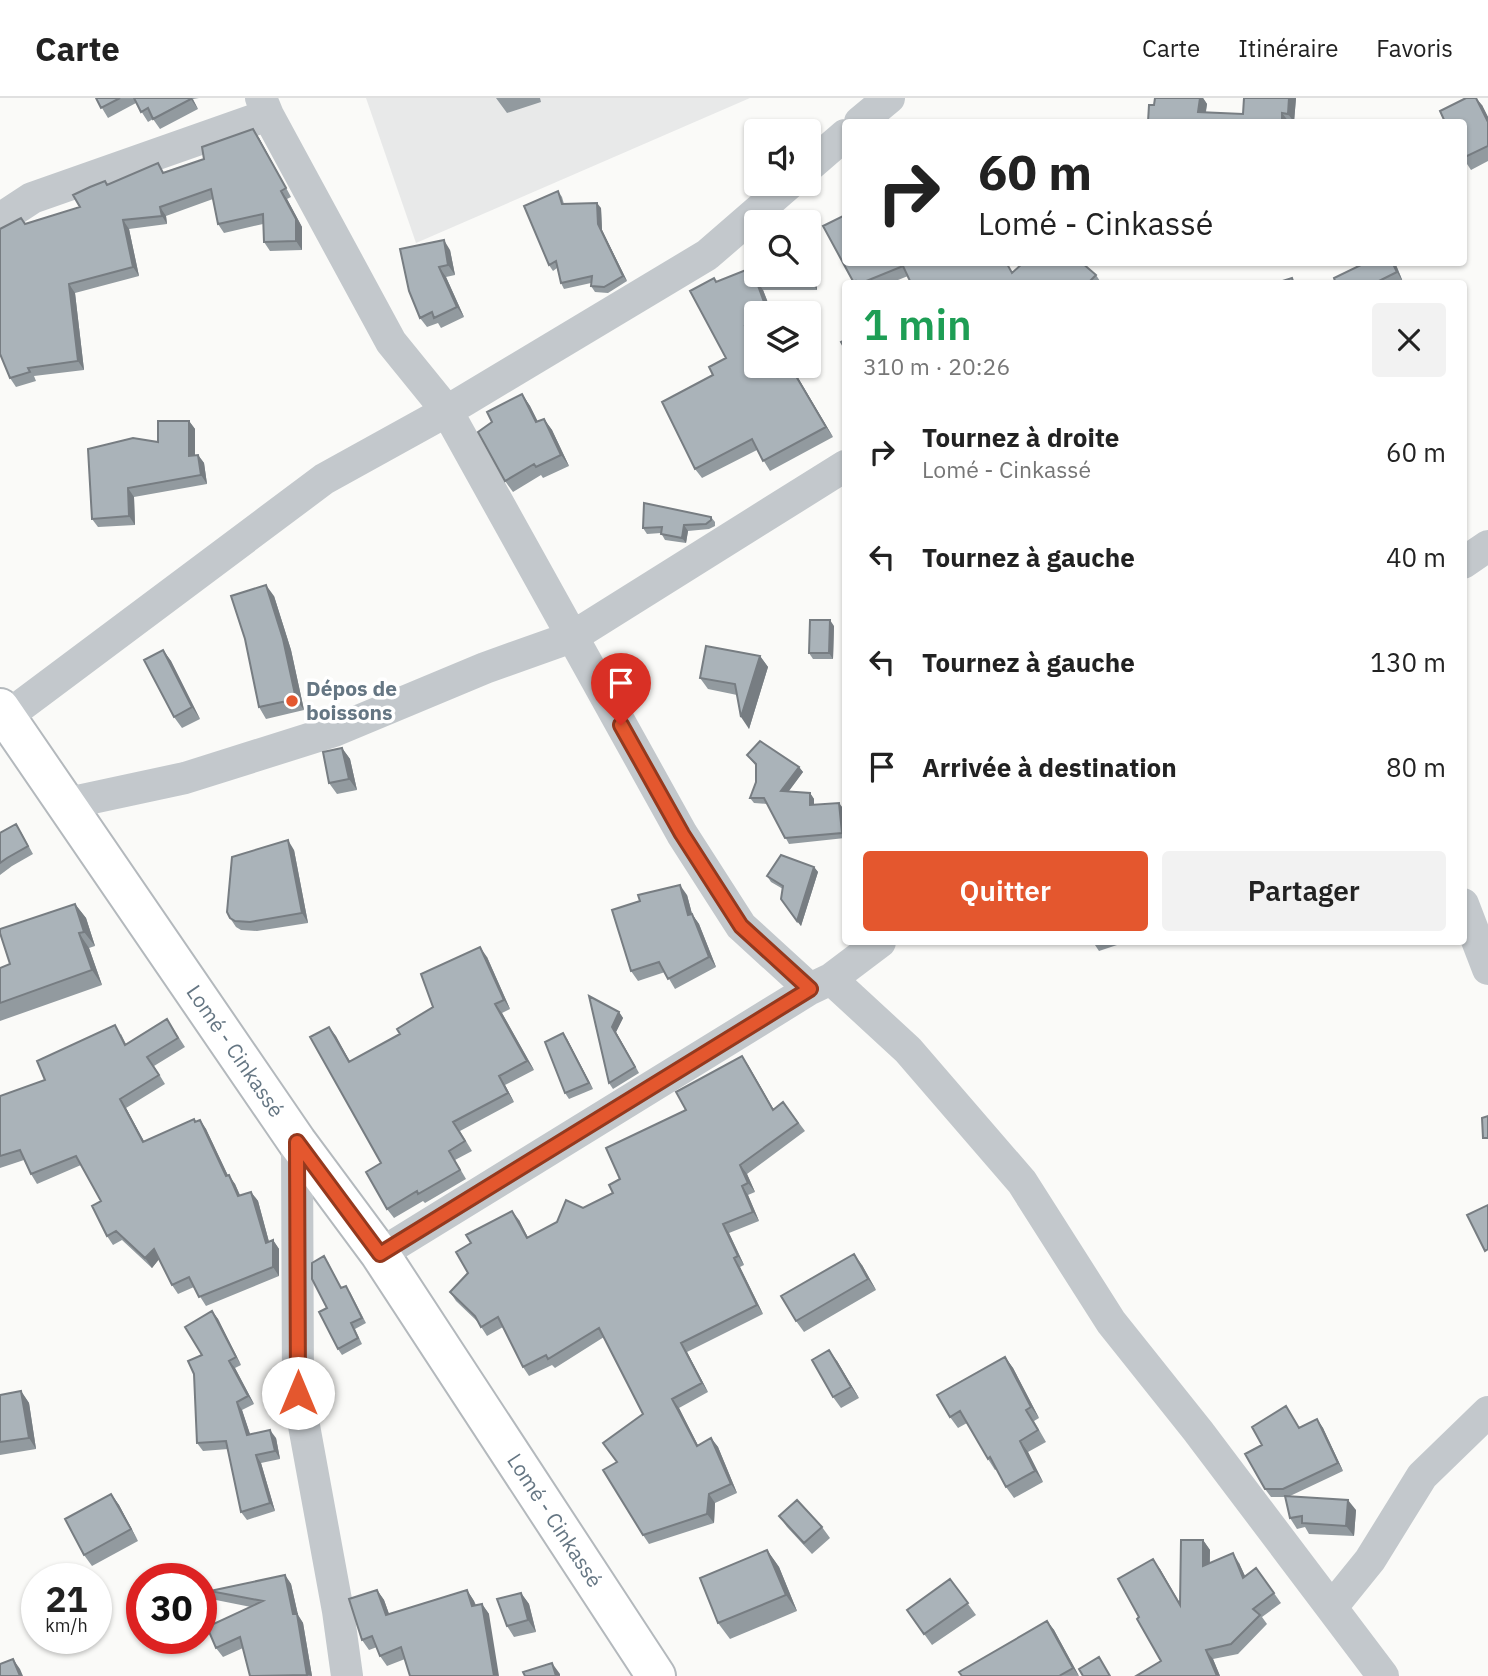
<!DOCTYPE html>
<html lang="fr">
<meta charset="utf-8">
<style>
:root{--surface:#fff;--page:#f2f2f2;--text:#222;--muted:#767676;--line:#e0e0e0;--accent:#e4572e}
body{margin:0;font-family:"IBM Plex Sans",sans-serif;background:var(--page);color:var(--text);height:100vh;display:flex;flex-direction:column;font-size:26px;white-space:nowrap}
*{box-sizing:border-box;margin:0}
p{font-size:23px;color:var(--muted)}
.icon{flex:none;width:38px;height:38px;fill:none;stroke:currentColor;stroke-width:2;stroke-linecap:round;stroke-linejoin:round}
.map{position:relative;flex:1;overflow:hidden}
.sheet{position:absolute;left:842px;top:182px;width:625px;height:665px;display:flex;flex-direction:column;background:var(--surface);border-radius:7px;box-shadow:0 2px 5px #0004}
.sheet>*{flex:none}
.guide{position:absolute;left:842px;top:21px;width:625px;height:147px;border-radius:7px;box-shadow:0 2px 5px #0004;background:#fff;color:var(--text);overflow:hidden}
.fabs{position:absolute;left:744px;top:21px;display:grid;gap:14px}
.fabs a{display:grid;place-items:center;width:77px;height:77px;border-radius:7px;background:var(--surface);box-shadow:0 2px 5px #0004;font-size:35px}
.speed{position:absolute;left:21px;top:1465px;display:flex;gap:14px;font-size:35px;font-weight:700;text-align:center}
.speed>*{display:grid;place-content:center;width:91px;height:91px;border-radius:50%;background:var(--surface);box-shadow:0 2px 5px #0004;line-height:1}
.speed small{font-size:18px;font-weight:400}
.speed .limit{border:10px solid #d22;background:#fff;color:#111}
.pin{position:absolute;display:grid;place-items:center;width:60px;height:60px;color:#fff;margin:-72px -30px;border-radius:50% 50% 50% 0;rotate:-45deg;box-shadow:0 0 7px #0007}
.pin .icon{rotate:45deg}
.me{position:absolute;width:77px;margin:-38px;rotate:0deg;stroke-linejoin:round;filter:drop-shadow(0 0 5px #0008)}
.turn{display:flex;align-items:center;gap:24px;height:147px;padding:0 21px;font-size:32px}
.turn .icon{width:91px;height:91px;stroke-width:2.5}
.turn b{display:block;font-size:49px;line-height:60px}
.round{display:grid;place-items:center;flex:none;width:74px;height:74px;border-radius:7px;background:var(--page)}
.summary{display:flex;align-items:center;justify-content:space-between;height:119px;padding:0 21px}
h1{font-size:42px;font-weight:600;line-height:52px;color:#1e9e55}
.button{display:flex;gap:14px;margin-top:auto;padding:14px 21px}
.button a{flex:1;height:80px;border-radius:7px;background:var(--accent);color:#fff;font-size:28px;font-weight:600;line-height:80px;text-align:center}
.button a+a{background:var(--page);color:var(--text)}
ul{padding:0;list-style:none}
li{display:flex;align-items:center;gap:21px;height:105px;padding:0 21px}
li div{flex:1}
li b{display:block;font-size:26px}
li em{font-style:normal}
header{display:flex;align-items:center;gap:42px;box-sizing:border-box;height:98px;padding:0 35px;background:var(--surface);border-bottom:2px solid var(--line)}
header strong{font-size:33px}
nav{display:flex;gap:38px;margin-inline-start:auto;font-size:24px}
.map>svg:first-child{display:block}
.built{fill:#e8e9e9}
.lines{fill:none;stroke-linecap:round;stroke-linejoin:round}
.trunk-casing{stroke:#b4b9bd;stroke-width:42}
.minor{stroke:#c3c8cc;stroke-width:32}
.trunk{stroke:#fff;stroke-width:38}
.wall{fill:#929a9f}
.shaded-wall{fill:#777d82}
.building{fill:#aab3b9;stroke:#777d82;stroke-width:2}
.route-casing{stroke:#94391e;stroke-width:18}
.route{stroke:#e4572e;stroke-width:12}
.poi-dot{fill:#e4572e;stroke:#fff;stroke-width:2.5}
.labels{text-anchor:middle;stroke-width:7;stroke-linejoin:round;paint-order:stroke}
.poi-label{font-size:21px;font-weight:bold;fill:#657683;stroke:#fff;text-anchor:start}
.street-label{font-size:21px;fill:#657683;stroke:#fff}
</style>
<header>
<strong>Carte</strong>
<nav><a>Carte</a><a>Itinéraire</a><a>Favoris</a></nav>
</header>
<div class="map">
<svg width="1488" height="1578" viewBox="0 0 1488 1578">
<rect width="100%" height="100%" fill="#fafaf8"/>
<path class="built" d="M366,0h384l-334,145z"/>
<g class="lines">
<defs>
<g id="trunk">
<path id="s1" d="M0,610l297,434 83,112 276,422"/>
</g>
</defs>
<use href="#trunk" class="trunk-casing"/>
<path class="minor" d="M261,0l7,17 123,227 56,69 235,423 59,92 69,63
M860,24l29,-24
M808,69l37,-32
M0,121l32,-21 236,-83
M1463,465l25,-17
M6,619l318,-238 123,-68 260,-156 82,-71
M64,706l121,-26 149,-47 151,-63 87,-31 273,-171
M1463,806l25,65
M831,881l77,71 114,132 89,140 87,109 185,245
M297,1044l1,251 40,218 9,65
M380,1156l430,-265 21,-10 49,-37
M1332,1509l38,-47 52,-84 66,-64"/>
<use href="#trunk" class="trunk"/>
</g>
<path class="wall" d="M96,0h103l-6,1 5,10 -38,20 -7,-10 -5,3 -12,-19 -28,15z
M496,0h44l1,4 -34,11z
M1155,0h48l4,6 -1,8 37,2 1,-16h52l-2,24h-146l6,-17z
M1482,7l6,12v44l-17,9 -8,-12z
M259,40l32,59 -4,2 15,28v23l-32,1 -6,-9 -1,-18 -39,9 -6,-9 -5,-25 -47,17 1,8 -38,5 10,47 -64,17 9,77 -50,6 2,5 -20,6 -6,-9 15,-154 55,-17 27,-22 57,-13 40,-13z
M558,93l4,6 2,7 37,4 1,22 25,51 -19,12 -13,-1 -4,-6v-3l-27,6 -3,-6 -4,-15 -4,3 -4,-6z
M823,128l190,47 83,2 6,9h-196l4,-3 -2,-5 -20,8h-34z
M450,152l5,25 -9,2 18,40 -23,11 -3,-5 -11,4 -7,-9 -11,-27z
M810,154l7,10v28h-54l9,23h-16v21l-4,2 4,7v23h35l42,71 -63,34 -13,-21 -55,28 -7,-9 18,-94 13,-17 -9,-76z
M1367,164h28l8,20 -3,2h-64z
M522,296l8,12 8,16 6,-3 8,11 17,36 -26,12 -2,-3 -28,17 -8,-11 -13,-59z
M189,323l6,8v26h3l6,8 3,21 -73,13 1,28 -37,2 -6,-8 66,-77z
M711,419l4,5v4l-6,3 -21,2 -2,12 -21,-3 -4,-7 -14,1 -4,-6z
M274,498l17,54 13,60 -38,9 -7,-12z
M834,528l-1,33h-20l-4,-6z
M163,552l8,11 29,58 -18,9 -8,-11z
M760,558l8,11 -19,62 -12,-34 -29,-6 -8,-11z
M342,650l8,11 7,31 -20,4 -8,-11z
M747,657l52,12 4,5 -14,19 21,2 4,6v6l29,3 2,30 -56,6 -22,-40 -13,-1 -4,-5 6,-16v-16z
M21,734l12,22 -21,12 -12,9v-42z
M294,752l14,73 -51,8 -16,-1 -5,-3 -6,-9z
M814,769l4,5 -17,54 -20,-27 2,-10 -12,-7 -4,-6z
M687,797l5,19 7,10 17,43 -41,22 -10,-17 -27,9 -7,-10z
M75,806l11,14 9,28 -6,2 13,37 -102,36v-53l10,-4z
M1093,844h33l-27,9z
M487,859l23,52 -8,4 32,57 -29,15 9,17 -54,29 12,20 -17,9 11,19 -41,24 -2,-2 -29,17 -7,-9 -6,-46 -52,-136 21,34 50,-27 33,-27z
M589,898l30,16 4,6 -7,14 23,41 -26,16 -4,-6z
M167,921l18,28 -31,19 11,18 -39,24 18,33 56,-21 6,9 22,47 7,8 5,11 11,-3 7,9 11,41 4,-2 6,9v27l-73,30 -12,-19 -16,7 -6,-9 -13,-26 -7,9 -30,-28 -9,5 -6,-9 -6,-35 -20,-36 -44,19 -6,-10 -7,-14 -24,8v-72l45,-16 76,-46 5,10z
M567,941l26,50 -24,10 -4,-6z
M748,967l26,45 9,-8 22,29 -58,43 8,18 -7,3 11,26 -30,12 15,32 -4,2 23,47 -76,38 21,40 -29,16 19,38 13,-8 7,9 19,46 -22,10 -1,20 -65,21 -6,-9 -26,-73 26,-48 -39,-77 -49,31 -3,-3 -23,11 -6,-9 -20,-40 -16,9 -9,-14 -22,-21 -6,-9 69,-72 9,18 85,-45 7,-14 66,-69z
M328,1164l13,26 9,4 16,31 -11,6 7,15 -20,11 -4,-6 -11,-41z
M862,1167l14,25 -72,42 -8,-11z
M212,1213l6,8 23,46 -6,3 19,36 -12,6 8,24 26,4 4,21 -19,4 14,48 -28,9 -6,-8 -13,-63 -25,2 -6,-8 5,-88z
M1005,1259l8,11 26,50 -5,3 12,21 -18,10 15,30 -29,16 -8,-11 -9,-18 -2,1 -7,-11 -21,-36 -9,5 -8,-11z
M837,1263l22,37 -18,10 -8,-11z
M21,1293l8,12 7,46 -36,6v-60z
M1317,1321l6,9 20,43 -53,25 66,14 -2,26 -45,-2 -4,-7 -8,2 -7,-11 -4,-21h-15l-6,-8 35,-62z
M111,1396l8,11 19,36 -46,25 -8,-11z
M779,1418l43,11 8,11 -18,16 -25,-27z
M1203,1442l7,10v13h29l6,13 11,-8 25,35 -19,14 5,7 -29,30 -25,5 7,17h-84l25,-15 -22,-44 21,-48 20,34z
M767,1452l12,17 18,44 -67,28 -12,-16z
M285,1477l6,9 7,31 5,8 9,53h-62l-7,-28 -20,9 -7,-9 35,-41 -35,-7 -6,-9z
M950,1481l26,36 -44,30 -25,-35z
M377,1492l7,10 5,14 78,-24 7,11 2,4 6,-1 7,10 -84,45 -18,7 -7,-10 -3,-9 -8,3 -7,-10z
M521,1495l8,11 7,28 -22,5 -7,-11z
M1047,1523l7,9 25,46h-117z"/>
<path class="shaded-wall" d="M190,0h2l6,11z
M1200,0h3l4,6 -3,17 -6,-9z
M1289,0h7l-2,24 -6,-8z
M1476,0l6,7 6,12v5z
M1282,15l7,9h-7z
M253,31l6,9 32,59 -5,-9z
M281,93l6,8 15,28v23l-6,-9z
M597,105l4,5 1,22 25,51 -4,-5 -25,-52z
M160,109l6,9 1,8 -5,-8z
M123,122l6,9 10,47 -6,-9z
M444,142l6,10 5,25 -7,-10z
M810,154l7,10v28l-7,-10z
M1392,164l3,1 8,19 -6,-10z
M439,169l7,10 18,40 -7,-10z
M756,182l7,10 9,23h-4z
M69,186l6,9 9,77 -6,-9z
M745,228l7,10 4,7v5z
M790,268h1l42,71 -7,-10z
M522,296l8,12 14,28 -8,-12z
M544,321l8,11 17,36 -8,-11z
M189,323l6,8v36l-6,-9z
M198,357l6,8 3,21 -6,-9z
M128,390l6,9 1,28 -6,-9z
M684,427l4,6 -2,12 -4,-5z
M266,487l8,11 17,54 13,60 -8,-11z
M830,522l4,6 -1,33 -4,-6z
M163,552l8,11 29,58 -8,-12z
M760,558l8,11 -19,62 -8,-12z
M342,650l8,11 7,31 -8,-11z
M799,669l4,5 -18,24 -4,-5z
M810,695l4,6v12l-4,-6z
M839,705l4,5 2,29 -3,-4z
M288,742l6,10 14,73 -6,-10z
M814,769l4,5 -17,54 -4,-5z
M680,787l7,10 8,30 -7,-10z
M75,806l11,14 9,28 -11,-14z
M692,816l7,10 17,43 -7,-10z
M79,835l10,15 13,37 -10,-15z
M480,849l7,10 23,52 -6,-9z
M495,906l7,9 32,57 -7,-9z
M619,914l4,6 -7,14 23,41 -27,-46z
M329,929l7,9 19,35 -6,-9z
M563,935l4,6 26,50 -4,-6z
M742,958l6,9 31,54 -6,-9z
M499,978l6,9 9,17 -6,-9z
M120,1001l6,9 23,43 -6,-9z
M200,1022l6,9 27,57 -7,-10z
M740,1067l7,9 8,18 -7,-9z
M229,1077l6,9 9,21 -6,-9z
M742,1088l6,9 11,26 -6,-9z
M251,1094l7,9 14,52 -6,-10z
M512,1113l7,9 14,27 -6,-9z
M723,1126l6,9 15,32 -6,-9z
M273,1142l6,9v27l-6,-9z
M154,1151l6,9 -8,10 -7,-10z
M854,1156l8,11 14,25 -8,-11z
M734,1160l6,9 23,47 -6,-9z
M212,1213l6,8 23,46 -5,-8z
M681,1245l6,9 21,40 -6,-9z
M829,1252l8,11 22,37 -8,-11z
M1005,1259l8,11 26,50 -8,-11z
M229,1263l6,7 19,36 -6,-8z
M21,1293l8,12 7,46 -7,-11z
M672,1301l7,9 24,47 -6,-9z
M237,1304l5,8 11,33 -6,-8z
M1317,1321l6,9 20,43 -5,-8z
M270,1332l6,8 4,21 -5,-8z
M711,1340l7,9 19,46 -6,-9z
M1020,1343l8,11 15,30 -8,-11z
M256,1357l5,8 14,48 -5,-8z
M111,1396l8,11 19,36 -7,-12z
M709,1396l6,9 -1,20 -7,-9z
M1348,1402l8,10 -2,26 -8,-10z
M1203,1442l7,10 -1,26 -6,-10z
M767,1452l12,17 18,44 -11,-16z
M1233,1455l6,10 11,24 -7,-9z
M1153,1461l7,10 26,46 -6,-10z
M285,1477l6,9 7,31 5,8 9,53 -5,-1z
M377,1492l7,10 9,25 -7,-10z
M467,1492l7,11 5,15 -7,-10z
M521,1495l8,11 7,28 -8,-12z
M482,1506l7,10 10,62h-5z
M1047,1523l7,9 25,46 -6,-8z
M1206,1552l7,9 7,17h-3z
M13,1561l7,10 3,7h-3z
M552,1565l8,11v2h-4z"/>
<path class="building" d="M96,0h24l-19,10z
M134,0h56l1,1 -38,20 -5,-11 -7,4z
M1155,0h45l-2,14 45,2 1,-16h45l-1,16 -6,-1v9h-134l1,-17h5z
M1466,0h10l12,24v24l-25,12v-36h-18l-5,-11z
M253,31l33,59 -5,3 15,28v22l-32,1 -1,-28 -45,10 -7,-35 -51,18 2,9 -39,4 10,47 -64,17 9,77 -50,7 2,4 -20,6 -10,-24v-125l21,-11 4,6 55,-17 -7,-12 17,-8 15,-6 2,4 51,-22 5,10 41,-14 -2,-12z
M558,93l4,13 35,-1 1,21 25,52 -19,11 -13,-1 1,-10 -31,7 -5,-22 -7,4 -25,-59z
M845,117v47h161l6,11 12,-11h57l15,13 -9,9h-181l4,-3 -7,-15 -44,18 -3,-3 -2,2 -31,-57z
M444,142l4,25 -9,2 18,40 -23,11 -2,-6 -12,6 -11,-27 -9,-42z
M808,154h2v28h-54l12,33h-12v9l-11,4 11,22v18h34l36,61 -63,34 -11,-22 -57,30 -33,-67 51,-27 -4,-8 17,-9 -36,-67 24,-13 2,4 40,-16v9h52z
M1367,164h25l5,10 -24,12h-37l-2,-6z
M1292,180l2,6h-21z
M845,242v9l-4,-7z
M522,296l14,28 8,-3 17,36 -25,12 -2,-3 -29,17 -27,-49 14,-10 -5,-10z
M158,323h31v35l9,-1 3,20 -73,13 1,28 -37,3 -4,-70 45,-11 25,4z
M644,405l67,14v3l-5,4 -22,1 -2,13 -21,-4 1,-7 -19,1z
M266,487l17,54 13,60 -37,8 -14,-68 -14,-43z
M810,522h20l-1,33h-20z
M706,548l54,10 -19,61 -6,-33 -35,-6z
M163,552l29,57 -18,10 -30,-57z
M760,643l39,26 -18,24 29,2v12l29,-2 3,30 -57,5 -21,-40h-14l6,-16v-18l-9,-9z
M342,650l7,31 -20,4 -6,-31z
M16,726l12,22 -21,12 -7,5v-30z
M288,742l14,73 -52,9 -15,-1 -5,-3 -3,-6 5,-55z
M781,757l33,12 -17,54 -16,-22 2,-13 -16,-10z
M680,787l8,30 4,-1 17,43 -41,22 -9,-17 -28,9 -19,-61 28,-9 -2,-6z
M75,806l9,28 -5,1 13,37 -92,33v-35l10,-4 -10,-31v-4z
M480,849l24,53 -9,4 32,57 -28,15 9,17 -55,29 12,19 -16,10 11,19 -42,24 -1,-3 -30,18 -21,-37 15,-9 -71,-126 19,-10 20,35 51,-28 -3,-5 36,-22 -12,-33z
M589,898l30,16 -7,15 23,40 -26,16z
M167,921l11,19 -31,19 12,18 -39,24 23,43 51,-23 1,3 5,-2 26,56 3,-1 9,21 13,-4 15,51 7,-3v27l-74,30 -10,-20 -17,8 -18,-36 -9,9 -29,-27 -9,5 -15,-30 9,-5 -25,-45 -45,18 -11,-24 -20,6v-60l45,-16 -8,-19 78,-36 10,20z
M563,935l26,50 -24,10 -20,-51z
M742,958l31,54 10,-8 15,21 -58,42 8,18 -6,3 11,26 -30,12 15,32 -4,2 23,47 -76,38 21,40 -30,16 25,47 14,-8 20,46 -22,10 -2,20 -64,21 -40,-65 14,-8 -14,-19 40,-29 -44,-86 -51,31 -2,-4 -23,12 -25,-50 -17,10 -6,-11 -25,-24 18,-19 -12,-21 15,-9 -5,-8 46,-24 15,27 30,-16 9,-22 17,8 30,-15 -4,-8 11,-6 -14,-31 80,-38 -10,-18z
M1488,1018v22h-5l-1,-20z
M1488,1107v44l-3,2 -18,-36z
M854,1156l14,25 -72,42 -15,-25z
M324,1158l17,32 5,-2 16,32 -11,5 7,15 -20,11 -19,-37 8,-4 -15,-29v-16z
M212,1213l24,46 -7,4 19,35 -11,6 10,33 23,-5 5,21 -19,4 14,48 -29,9 -15,-71 -29,2 -3,-69 -6,-13 14,-6 -17,-28z
M829,1252l22,37 -18,10 -21,-37z
M1005,1259l26,50 -5,3 12,20 -18,11 15,30 -29,16 -16,-30 -2,2 -28,-48 -10,6 -13,-22z
M21,1293l8,47 -29,4v-47z
M1286,1308l13,22 18,-9 21,44 -55,26h-18l-20,-35 17,-9 -10,-18z
M111,1396l20,35 -47,26 -19,-36z
M1285,1398l63,4 -2,26 -44,-3v-7l-12,2z
M797,1402l25,27 -18,16 -25,-27z
M1181,1442h22v26l30,-13 10,25 13,-10 18,25 -21,16 7,6 -29,29 -25,6 11,26h-81l25,-15 -24,-42 2,-2 -21,-38 35,-20 27,46z
M767,1452l19,45 -68,28 -18,-45z
M285,1477l8,39h4l10,61 -57,1 -10,-39 -24,11 -9,-21 56,-26 -53,-10z
M950,1481l18,24 -44,31 -17,-24z
M377,1492l9,25 81,-25 5,16 10,-2 12,72h-84l-9,-29 -21,9 -8,-20 -10,4 -13,-41z
M521,1495l7,27 -21,6 -10,-27z
M1047,1523l26,47 -14,8h-97l-3,-4z
M1099,1559l11,19h-27l-4,-7z
M13,1561l7,17h-20v-12z
M552,1565l4,13h-31l-2,-4z"/>
<g class="lines">
<defs>
<path id="route" d="M298,1295l-1,-251 83,112 430,-265 -69,-63 -59,-92 -61,-109"/>
</defs>
<use href="#route" class="route-casing"/>
<use href="#route" class="route"/>
</g>
<circle class="poi-dot" cx="292" cy="603" r="7"/>
<g class="labels">
<g class="poi-label">
<text x="306" y="598">Dépos de<tspan x="306" dy="24">boissons</tspan></text>
</g>
<g class="street-label">
<text dy="7" stroke="none"><textPath href="#s1" startOffset="416">Lomé - Cinkassé</textPath></text>
<text dy="7" stroke="none"><textPath href="#s1" startOffset="984">Lomé - Cinkassé</textPath></text>
</g>
</g>
</svg>
<div class="fabs">
<a><svg class="icon" aria-label="sound" viewBox="0 0 24 24"><path d="M4 9h4l5-4v14l-5-4H4zM17 9q2 3 0 6"/></svg></a>
<a><svg class="icon" aria-label="search" viewBox="0 0 24 24"><circle cx="10" cy="10" r="6"/><path d="M15 15l6 6"/></svg></a>
<a><svg class="icon" aria-label="layers" viewBox="0 0 24 24"><path d="M12 4l9 5-9 5-9-5zM3 14l9 5 9-5"/></svg></a>
</div>
<div class="speed"><div>21<small>km/h</small></div><div class="limit">30</div></div>
<div class="pin" style="left:621px;top:627px;background:#d93025"><svg class="icon" aria-label="arrive" viewBox="0 0 24 24"><path d="M6 21V4h12l-3 4 3 4H6"/></svg></div>
<svg class="me" style="left:298px;top:1295px" viewBox="-20 -20 40 40"><circle r="19" fill="#fff"/><path d="M0-13L10 11 0 6-10 11z" fill="#e4572e"/></svg>
<div class="guide">
<div class="turn"><svg class="icon" aria-label="right" viewBox="0 0 24 24"><path d="M7 20v-9h11M14 6l5 5-5 5"/></svg><div><b>60 m</b>Lomé - Cinkassé</div></div>
</div>
<section class="sheet">
<div class="summary"><div><h1>1 min</h1><p>310 m · 20:26</p></div><a class="round"><svg class="icon" aria-label="close" viewBox="0 0 24 24"><path d="M6 6l12 12M18 6L6 18"/></svg></a></div>
<ul>
<li><svg class="icon" aria-label="right" viewBox="0 0 24 24"><path d="M7 20v-9h11M14 6l5 5-5 5"/></svg><div><b>Tournez à droite</b><p>Lomé - Cinkassé</p></div><em>60 m</em></li>
<li><svg class="icon" aria-label="left" viewBox="0 0 24 24"><path d="M17 20v-9H6M10 6l-5 5 5 5"/></svg><div><b>Tournez à gauche</b></div><em>40 m</em></li>
<li><svg class="icon" aria-label="left" viewBox="0 0 24 24"><path d="M17 20v-9H6M10 6l-5 5 5 5"/></svg><div><b>Tournez à gauche</b></div><em>130 m</em></li>
<li><svg class="icon" aria-label="arrive" viewBox="0 0 24 24"><path d="M6 21V4h12l-3 4 3 4H6"/></svg><div><b>Arrivée à destination</b></div><em>80 m</em></li>
</ul>
<div class="button"><a>Quitter</a><a>Partager</a></div>
</section>
</div>
